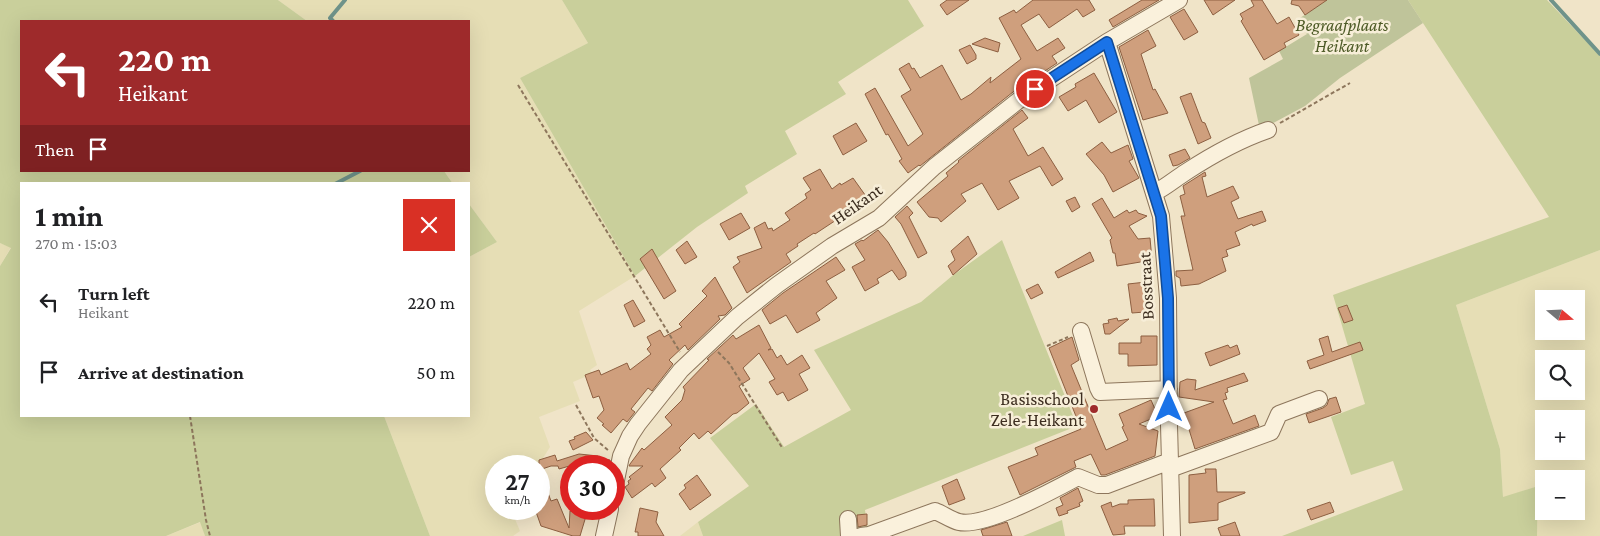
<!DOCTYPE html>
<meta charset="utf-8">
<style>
:root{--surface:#fff;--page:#f2f2f2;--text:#202124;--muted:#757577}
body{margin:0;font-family:"Crimson Pro",serif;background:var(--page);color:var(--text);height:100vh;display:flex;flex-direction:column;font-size:19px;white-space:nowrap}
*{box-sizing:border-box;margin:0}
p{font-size:16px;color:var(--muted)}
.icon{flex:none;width:28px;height:28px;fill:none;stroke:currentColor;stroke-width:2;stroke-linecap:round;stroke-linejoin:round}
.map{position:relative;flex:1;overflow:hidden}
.details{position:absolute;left:20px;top:182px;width:450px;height:235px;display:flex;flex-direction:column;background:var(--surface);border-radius:0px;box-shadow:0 5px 20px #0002}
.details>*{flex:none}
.guide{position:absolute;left:20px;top:20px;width:450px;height:152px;border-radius:0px;box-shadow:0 5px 20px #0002;background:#9e2a2b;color:#fff;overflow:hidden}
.needle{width:32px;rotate:109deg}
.tools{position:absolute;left:1535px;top:290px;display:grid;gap:10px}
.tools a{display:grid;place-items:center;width:50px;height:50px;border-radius:0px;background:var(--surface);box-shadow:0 5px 20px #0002;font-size:25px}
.speed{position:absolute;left:485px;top:455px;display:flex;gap:10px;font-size:25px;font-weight:700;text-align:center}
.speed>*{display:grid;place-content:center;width:65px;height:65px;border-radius:50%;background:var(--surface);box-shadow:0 5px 20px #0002;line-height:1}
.speed small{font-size:12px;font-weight:400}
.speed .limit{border:8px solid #d22;background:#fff;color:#111}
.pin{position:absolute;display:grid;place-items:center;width:42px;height:42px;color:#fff;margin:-21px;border:2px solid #fff;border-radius:50%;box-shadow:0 1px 5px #0007}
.me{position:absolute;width:55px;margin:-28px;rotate:0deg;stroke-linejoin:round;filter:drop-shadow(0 0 4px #0008)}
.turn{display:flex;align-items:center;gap:18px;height:105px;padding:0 15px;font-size:22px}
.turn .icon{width:65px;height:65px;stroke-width:2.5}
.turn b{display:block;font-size:35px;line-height:42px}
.then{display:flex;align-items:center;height:48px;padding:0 15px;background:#0003;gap:10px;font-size:19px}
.round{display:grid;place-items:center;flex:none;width:52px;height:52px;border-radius:0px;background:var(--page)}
.headline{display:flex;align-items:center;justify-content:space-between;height:85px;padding:0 15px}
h1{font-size:30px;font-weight:700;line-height:38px}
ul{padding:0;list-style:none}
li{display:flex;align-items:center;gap:15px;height:70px;padding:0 15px}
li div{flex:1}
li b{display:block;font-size:19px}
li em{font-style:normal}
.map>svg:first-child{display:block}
.farmland{fill:#e6deb5;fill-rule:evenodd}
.green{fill:#c9cf9b}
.cemetery{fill:#bfc49a}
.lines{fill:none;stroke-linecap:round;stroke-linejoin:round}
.stream{stroke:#6f938a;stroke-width:4}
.building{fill:#cf9f7d;stroke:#8d5f41}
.minor-casing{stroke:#8d765c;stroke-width:18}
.path{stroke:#8d765c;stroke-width:2;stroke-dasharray:4 2.5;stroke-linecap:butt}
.minor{stroke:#faf1dc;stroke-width:16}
.route-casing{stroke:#114b97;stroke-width:12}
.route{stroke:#1a73e8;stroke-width:9}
.poi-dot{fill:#9e2a2b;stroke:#f7eed8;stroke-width:2}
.labels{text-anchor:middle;stroke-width:5;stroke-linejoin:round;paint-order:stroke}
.park-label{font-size:18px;font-style:italic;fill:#4d5a26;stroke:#f7eed8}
.street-label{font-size:18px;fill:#3d2e20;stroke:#f7eed8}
.poi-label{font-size:18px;fill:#3d2e20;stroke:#f7eed8;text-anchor:end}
</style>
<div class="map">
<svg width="1600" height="536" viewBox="0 0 1600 536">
<rect width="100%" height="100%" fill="#f0e4c8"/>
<path class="farmland" d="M278,0h284l26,43 -68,35 115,198 -56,35 18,54 -7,5 2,4 -19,8 7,19 -41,16 11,30 -12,19h-42v43h18l-2,3 8,19 -7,5h-83l-46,-120h85v-159l28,-15 -28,-38v-20h-16l-9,-13h25v-150h-139l-2,-2 -2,2h-19z
M0,243l11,4 -11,19z
M1600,250v286h-63l1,-50 -35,12 -3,-49 -44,-144zM1544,299h32v32h-32zM1544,359h32v32h-32zM1544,419h32v32h-32zM1544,479h32v32h-32z
M201,522l4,14h-39z
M698,522l5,14h-23z"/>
<path class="green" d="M0,0h278l29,21h-286v150h423l9,13h-432v232h363l46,120h-225l-5,-14 -34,14h-166v-270l11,-18 -11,-5z
M562,0h346l16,26 -86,56 8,12 -61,37 12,23 -52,32 3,7 -51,34 -62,49 -115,-198 68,-35z
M1408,0h139l53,56v194l-144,55 44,144 3,48 35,-11 -1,50h-255l121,-46 -10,-29 -42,14 -20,-58 34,-13 -32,-109 216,-78z
M469,204l28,38 -28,15z
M1002,240l75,186 -212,84 4,26h-166l-5,-14 51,-36 -39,-48 46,-34 28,43 67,-37 -37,-60 107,-48 31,-26z
M1062,520l3,16h-42z"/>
<path class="cemetery" d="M1327,0h81l15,23 -83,55 -35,28 -45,24 -11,-52 34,-19 -4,-8 28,-17 -10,-14z"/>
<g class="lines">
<path class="stream" d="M1551,0l49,54
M333,21l-3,-3 15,-18
M335,184l25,-13"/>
</g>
<path class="building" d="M947,0h22l-22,15 -7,-10z
M1033,0h56l6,10 -12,7 -6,-8 -28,19 -10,-14 -18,11 16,26 21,-13 7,10 -13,8 5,7 -44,29 -93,74 -1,-1 -11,8 -9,-12 3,-2 -14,-25 -2,1 -21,-41 10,-6 33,58 15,-12 -22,-38 10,-6 -12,-21 10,-6 3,6 2,-1 6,10 22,-13 19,35 10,-6 20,-17 -1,6 31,-24 -22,-41 15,-8 2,3z
M1142,0h17l-46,27 -4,-7z
M1204,0h31l-22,15z
M1251,0h11l15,24 12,-7 10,18 -15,8 2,4 -22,13 -23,-39 2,-2 -3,-5 14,-8z
M1292,0h35l-22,15 -6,-9 -8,-2z
M1184,9l14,23 -14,8 -14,-23z
M1148,30l8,16 -15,8 12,36 2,-1 13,24 -25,7 -24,-73z
M985,38l15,5 -2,9 -26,-8z
M970,45l6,10v4l-9,5 -8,-14z
M1094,73l23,39 -18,11 -13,-23 -18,11 -9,-14 17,-10 -1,-3z
M1191,93l11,29 3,1 6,15 -13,6 -18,-47z
M1022,110l6,8 -15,11 15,27 15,-9 20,32 -11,7 -12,-20 -31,15 10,17 -21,12 -16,-27 -21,11 5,7 -25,21 -3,-4 -9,-1 -12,-15 31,-26 -2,-3 13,-11 -1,-1z
M856,123l11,18 -24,14 -10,-19z
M1102,142l9,11 17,-8 5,14 -4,2 10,17 -26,14 -9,-17 -18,-21z
M1185,149l5,9 -12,7 -5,1 -4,-11z
M820,169l12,20 8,-6 1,2 12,-7 15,21 -53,35 -1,-1 -17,11 1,2 -12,8 5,8 -44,31 -14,-26 7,-5 -3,-5 25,-9 -8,-20 11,-6 3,7 4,-1 1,3 17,-11 -5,-7 22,-15 -2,-4 6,-4 -8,-12z
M1205,172l1,4 -4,1 5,20 26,-11 6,12 -8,4 7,17 24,-8 4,10 -13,5 -1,-2 -17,8 5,13 -14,5 2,6 -6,2 4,13 -27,13 -18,2 -1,-8 -4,-2v-5l17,-1 -12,-54h4l-5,-20 5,-2 -2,-8z
M1075,197l5,10 -8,5 -6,-11z
M1102,198l12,20 13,-8 2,3 7,-3 2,3 9,3 -18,10 9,13 12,-1 2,22 -35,6 -2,-13h-2l-3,-13 2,-2 -20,-34z
M907,206l6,7 -4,4 18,36 -9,5 -17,-34 -6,-7z
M741,213l9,15 -21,12 -9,-16z
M878,230l10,12 18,30v4l-7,4 -7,-10 -15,9 2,4 -14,8 -13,-24 13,-7 -10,-16 7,-4 1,1z
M968,236l9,18 -24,21 -5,-9 7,-6 -4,-9z
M687,241l10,16 -12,7 -9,-14z
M652,249l24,42 -12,8 -24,-40z
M1090,252l4,9 -36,17 -3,-6z
M836,257l9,13 -19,11 11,17 -21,15 4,7 -23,13 -11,-18 -16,9 -8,-14 21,-17z
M715,277l17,31 -7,7 -7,1 2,3 -32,31 -3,-5 -16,15 4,4 -21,27 -4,-3 -17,21 4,3 -8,10 -4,-3 -12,14 -9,-8 2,-1 -7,-6 7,-8 -5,-14 -6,2 -8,-23 14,-5 2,5 26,-12 3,7 21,-16 -4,-5 4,-4 -4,-8 13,-7 4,7 18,-10 -3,-3 28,-28 -5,-5z
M1146,282l-1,30 -13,1 -4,-29z
M1038,284l5,9 -12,6 -5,-9z
M633,300l12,21 -11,6 -10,-22z
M1347,305l6,15 -9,3 -6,-15z
M1117,318l1,3 11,-2 -19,15h-5l-2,-10 6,-1 -1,-3z
M759,325l12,23 -3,2 4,-1 5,9 4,-3 6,10 15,-10 8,13 -11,6 9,16 -20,11 -5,-9 -6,3 -8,-13 6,-3 -16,-26 -16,15 7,11 -11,7 10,17 -12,10 -4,1 -22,20 -3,-3 -9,8 -5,-6 -15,15 2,2 -21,19 6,9 -11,9 -3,-4 -20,15 -7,-11 4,-3 -1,-3 3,-2 -2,-2 14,-11h-14l1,-2 12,-16 2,2 28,-25 -7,-8 17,-17 3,-10 -2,-3 26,-27 -2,-1 26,-24 3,4z
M1141,336h16v29l-29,1v-12h-9v-11h22z
M1328,336l4,16 28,-10 3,8 -53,19 -3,-8 17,-6 -5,-16z
M1072,337l7,23 -8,5 35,85 22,-10 -6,-13 2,-1 -5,-12 32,-14 7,16 -19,8 19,7 -3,25 -50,19h-4l-10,-21 -17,7 2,6 -56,28 -12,-28 30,-12 -3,-7 46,-19 -32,-81z
M1228,345l2,3 7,-3 3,9 -30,12 -5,-13z
M1244,373l4,8 -21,7 1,4 -3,1 2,6 -4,1 10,24 22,-9 4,11 -64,23 -11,-36 30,-11 -35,-5 1,-15 7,-3 9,1 -1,10z
M1336,397l5,15 -32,11 -3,-9 17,-6 4,-3 2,-6z
M586,432l7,8 -20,10 -4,-9 6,-2 -1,-2z
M579,454l19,2v2l12,2 -1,6 -36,-1 -14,4 -1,-3h-7l-12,4v-10l16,-5 2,6z
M1205,469h11l1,23h28v1l-27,10v17l-29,3v-48l17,-2z
M697,475l14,20 -21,15 -11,-16 7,-6 -2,-3z
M957,479l8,20 -16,6 -7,-19z
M1078,488l5,13 -4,2 1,3 -13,5 1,2 -9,3 -3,-8 7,-3 -3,-7z
M548,493l3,8 6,-2 12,29 1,-17 16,5 -6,20h-7l-32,-10 -6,-17h4v-12z
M1154,499l1,27h-31l1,8 -12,1 -12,-29 10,-4 1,5 8,-3h8v-4z
M1330,502l4,10 -23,8 -4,-10z
M640,508l18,4 -2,10 8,14h-26v-4h-3z
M867,514v11l-9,2 -1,-12z
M1007,522l5,14h-29l-2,-6z
M1235,522l5,14h-19l-3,-8z"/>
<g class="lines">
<defs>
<path id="minor" d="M1107,42l54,174 7,82 1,127 3,111
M1154,193c12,-6 21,-14 32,-21 26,-17 53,-32 82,-42
M1081,331l17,57 2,4 69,-3
M1170,469l101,-37 8,-18 40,-15
M614,490l7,-34 9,-20 8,-12 43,-54 56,-53 40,-32 55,-39 47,-28 55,-51 85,-67 88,-58 72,-42
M848,519l1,17
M604,536l6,-27
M861,536l8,-1 66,-24c8,3 16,9 24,11 25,6 95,-32 119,-45l20,8h9l63,-24"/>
</defs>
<use href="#minor" class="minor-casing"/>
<path class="path" d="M518,85l162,267
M1280,123l70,-40
M1047,346l21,-9
M718,352l11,11 54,86
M576,405l18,33 15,13
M190,416l16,104 4,16"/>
<use href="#minor" class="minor"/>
</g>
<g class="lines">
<defs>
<path id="route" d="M1035,89l72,-47 54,174 7,82 1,109"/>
</defs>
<use href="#route" class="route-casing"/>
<use href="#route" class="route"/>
</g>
<circle class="poi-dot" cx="1094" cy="409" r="5"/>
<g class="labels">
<g class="park-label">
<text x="1342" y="31">Begraafplaats<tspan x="1342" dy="21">Heikant</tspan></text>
</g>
<g class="street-label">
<text transform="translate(857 204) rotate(-35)" y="6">Heikant</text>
<text transform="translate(1146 286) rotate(-93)" y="6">Bosstraat</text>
</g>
<g class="poi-label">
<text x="1084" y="405">Basisschool<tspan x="1084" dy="21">Zele-Heikant</tspan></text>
</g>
</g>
</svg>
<div class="tools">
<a><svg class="needle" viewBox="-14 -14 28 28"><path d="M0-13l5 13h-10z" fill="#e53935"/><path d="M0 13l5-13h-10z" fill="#757577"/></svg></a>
<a><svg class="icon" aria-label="search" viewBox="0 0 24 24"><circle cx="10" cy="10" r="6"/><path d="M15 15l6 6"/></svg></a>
<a>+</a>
<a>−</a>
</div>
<div class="speed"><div>27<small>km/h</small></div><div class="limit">30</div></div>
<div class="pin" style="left:1035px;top:89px;background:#d93025"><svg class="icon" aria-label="arrive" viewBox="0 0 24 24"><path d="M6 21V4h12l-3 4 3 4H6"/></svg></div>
<svg class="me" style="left:1169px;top:407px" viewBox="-20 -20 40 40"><path d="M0-17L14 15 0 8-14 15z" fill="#1a73e8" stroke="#fff" stroke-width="4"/></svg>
<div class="guide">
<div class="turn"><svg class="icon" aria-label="left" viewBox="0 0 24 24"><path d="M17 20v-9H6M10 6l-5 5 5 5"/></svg><div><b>220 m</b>Heikant</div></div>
<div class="then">Then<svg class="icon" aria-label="arrive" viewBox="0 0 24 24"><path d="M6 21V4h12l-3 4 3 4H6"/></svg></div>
</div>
<section class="details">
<div class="headline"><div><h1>1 min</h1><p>270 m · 15:03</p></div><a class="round" style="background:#d93025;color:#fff"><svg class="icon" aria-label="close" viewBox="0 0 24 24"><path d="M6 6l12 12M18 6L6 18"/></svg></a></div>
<ul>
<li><svg class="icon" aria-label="left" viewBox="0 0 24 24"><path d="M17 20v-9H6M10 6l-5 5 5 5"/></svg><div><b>Turn left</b><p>Heikant</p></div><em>220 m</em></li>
<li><svg class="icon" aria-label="arrive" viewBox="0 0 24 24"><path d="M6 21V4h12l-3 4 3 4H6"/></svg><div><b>Arrive at destination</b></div><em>50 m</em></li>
</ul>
</section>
</div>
